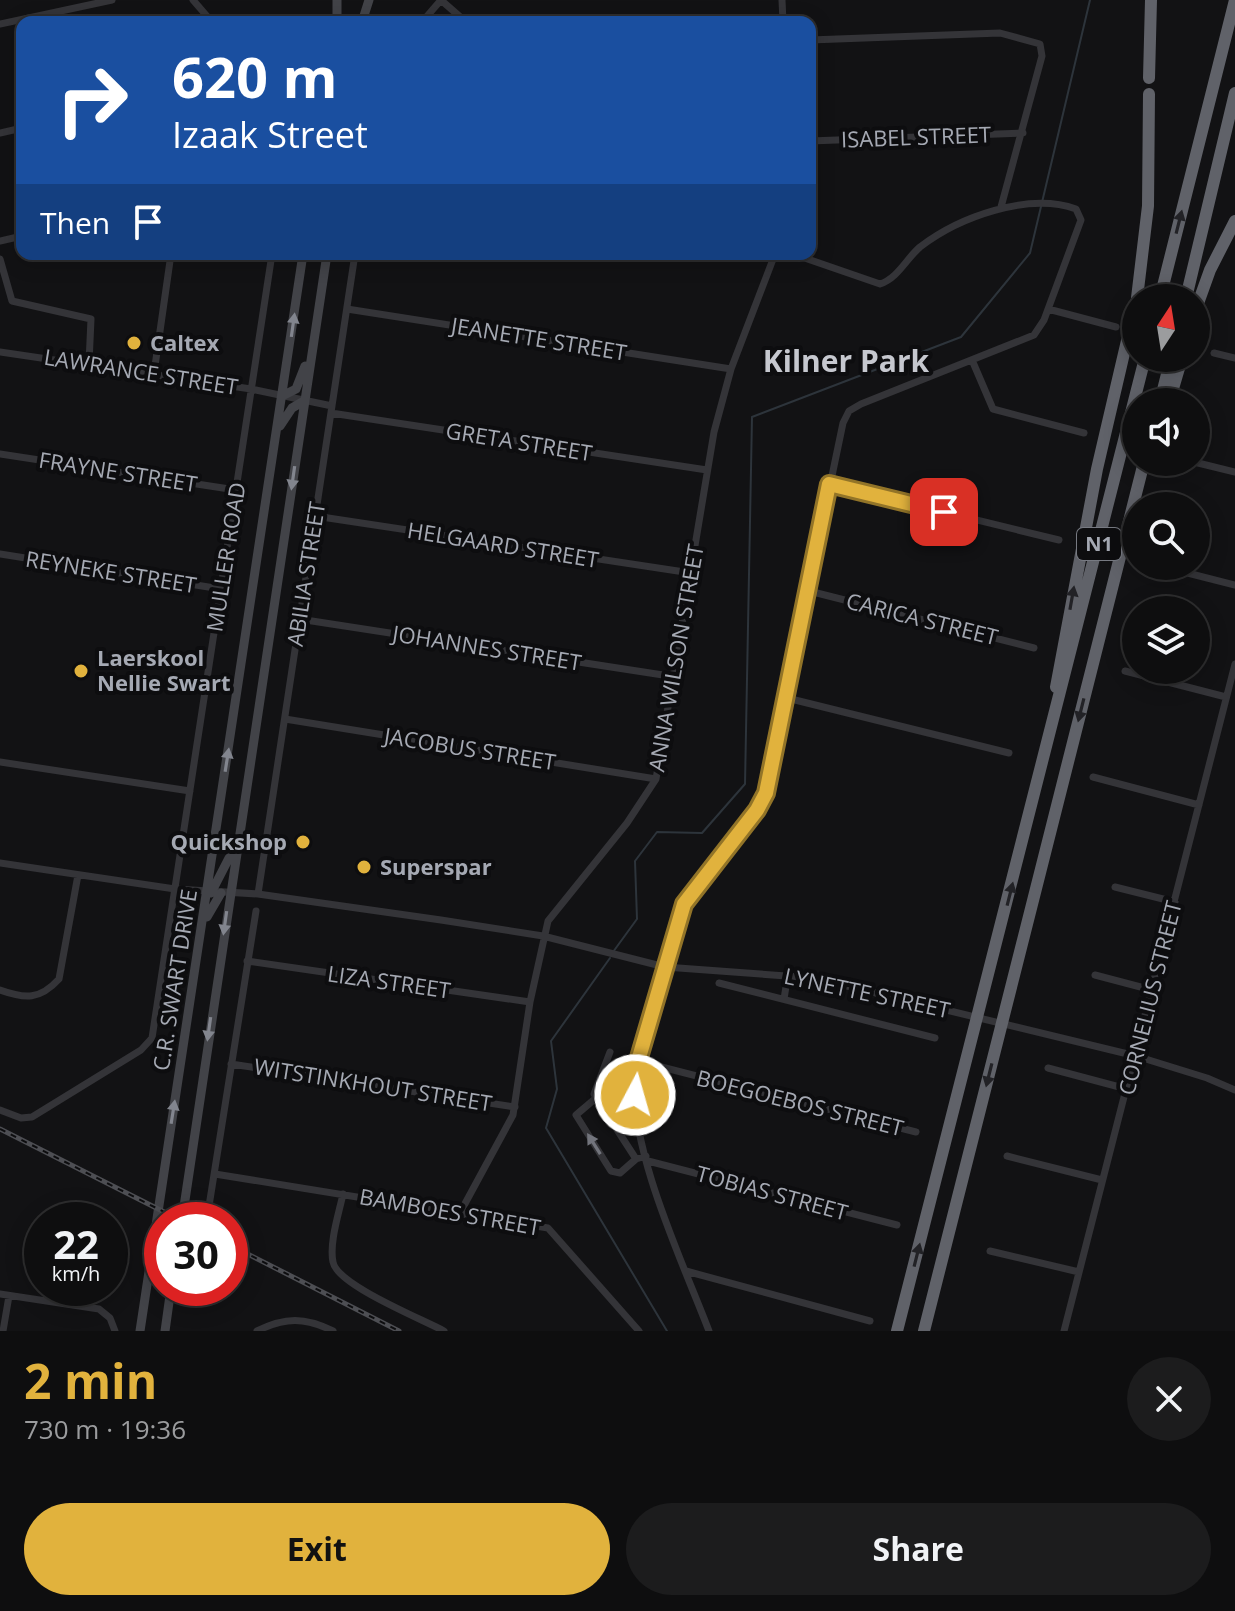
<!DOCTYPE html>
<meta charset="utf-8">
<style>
:root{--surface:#0e0e0f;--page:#1c1c1d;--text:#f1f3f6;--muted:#9b9c9e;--line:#2e2e2f;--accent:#e1b23d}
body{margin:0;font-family:"Open Sans",sans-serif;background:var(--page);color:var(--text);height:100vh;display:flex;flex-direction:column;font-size:30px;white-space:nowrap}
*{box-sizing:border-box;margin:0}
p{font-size:26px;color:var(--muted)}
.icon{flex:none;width:44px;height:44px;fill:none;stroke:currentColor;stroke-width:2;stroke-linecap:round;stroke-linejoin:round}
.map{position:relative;height:1331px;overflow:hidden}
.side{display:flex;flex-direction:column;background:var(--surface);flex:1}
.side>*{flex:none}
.guide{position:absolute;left:16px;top:16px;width:800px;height:244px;border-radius:16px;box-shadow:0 4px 20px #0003,0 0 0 2px var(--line);background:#1a4fa0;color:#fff;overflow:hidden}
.needle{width:52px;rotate:12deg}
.controls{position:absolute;left:1122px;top:284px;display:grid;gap:16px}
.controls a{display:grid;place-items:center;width:88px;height:88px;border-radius:50%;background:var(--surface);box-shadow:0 4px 20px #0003,0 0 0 2px var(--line);font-size:40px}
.speed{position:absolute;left:24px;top:1202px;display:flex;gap:16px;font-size:40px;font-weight:700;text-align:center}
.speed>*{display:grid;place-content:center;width:104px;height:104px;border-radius:50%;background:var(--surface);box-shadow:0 4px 20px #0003,0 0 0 2px var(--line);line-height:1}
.speed small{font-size:20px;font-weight:400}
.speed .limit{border:12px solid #d22;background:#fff;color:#111}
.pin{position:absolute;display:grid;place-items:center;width:68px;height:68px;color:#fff;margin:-34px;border-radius:16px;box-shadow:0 4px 12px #0006}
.me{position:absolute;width:88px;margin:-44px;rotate:6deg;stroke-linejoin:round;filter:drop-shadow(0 0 6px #0008)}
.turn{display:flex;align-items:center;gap:28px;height:168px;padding:0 24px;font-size:36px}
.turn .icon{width:104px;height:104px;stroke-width:2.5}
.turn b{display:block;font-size:56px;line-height:68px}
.then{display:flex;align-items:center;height:76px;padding:0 24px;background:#0003;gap:16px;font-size:30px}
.round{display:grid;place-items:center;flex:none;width:84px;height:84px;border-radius:42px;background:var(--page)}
.overview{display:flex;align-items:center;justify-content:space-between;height:136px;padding:0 24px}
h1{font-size:48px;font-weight:700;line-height:60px;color:var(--accent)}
.button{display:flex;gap:16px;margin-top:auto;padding:16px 24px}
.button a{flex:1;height:92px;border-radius:48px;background:var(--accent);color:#111;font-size:32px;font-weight:700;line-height:92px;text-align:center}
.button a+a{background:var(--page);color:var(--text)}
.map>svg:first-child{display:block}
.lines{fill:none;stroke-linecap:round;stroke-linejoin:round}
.stream{stroke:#2d343b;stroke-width:2}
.street{stroke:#343438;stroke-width:7}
.secondary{stroke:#424348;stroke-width:9}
.highway{stroke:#606269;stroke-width:12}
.rail-casing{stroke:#4d4e53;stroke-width:5}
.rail{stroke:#0d0d0f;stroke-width:2;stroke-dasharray:6;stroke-linecap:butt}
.oneway{fill:#222226}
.oneway2{fill:#82858e}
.oneway3{fill:#72747c}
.route-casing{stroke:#927428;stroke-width:20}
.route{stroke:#e1b23d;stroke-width:14}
.poi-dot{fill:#e1b23d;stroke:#0d0d0f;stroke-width:3}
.labels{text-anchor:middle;stroke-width:8;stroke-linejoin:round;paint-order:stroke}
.shield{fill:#0d0d0f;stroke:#777a82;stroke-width:2}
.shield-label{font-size:20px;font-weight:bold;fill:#a5a9b3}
.street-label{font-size:22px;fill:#a5a9b3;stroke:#0d0d0f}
.poi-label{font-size:22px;font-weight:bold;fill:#a5a9b3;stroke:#0d0d0f;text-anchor:start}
.district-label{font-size:30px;font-weight:bold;fill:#c6c8cf;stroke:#0d0d0f}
</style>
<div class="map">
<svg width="1235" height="1331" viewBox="0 0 1235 1331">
<rect width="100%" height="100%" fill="#121214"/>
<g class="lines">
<path class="stream" d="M613,952l24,-33 -2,-58 22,-29 45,1 43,-49 7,-367 209,-80 69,-84 60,-253
M610,958l-59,83 6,48 -11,39 121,203"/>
<path class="street" d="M193,0l19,22
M782,0l1,22
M422,22l19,-22 25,22
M0,24l112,-24
M810,40l190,-7 40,11 2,12 -41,151
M0,133l22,-5
M810,141l213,-8
M0,241l22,-5
M591,254l34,3 110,-3
M0,259l12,42 79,18 -2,44
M347,309l384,60
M1048,309l68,18
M0,352l251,37 81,17
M1214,353l21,5
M972,360l21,49 91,24
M154,373l17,-119
M331,413l376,57
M0,454l236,36
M1194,462l41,10
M829,484l230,56
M315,516l376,57
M0,554l221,35
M1160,566l75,19
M809,591l225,57
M299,619l377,58
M1125,671l101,26
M787,698l222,55
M285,719l371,60
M0,762l190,29
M1093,777l106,28
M0,863l175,26 83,5 183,26 102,16 122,31 149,11 322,78 71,22 28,12
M1115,887l60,15
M258,894l97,-640
M247,961l283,41
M1095,975l57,15
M719,983l216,55
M0,990c25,9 40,10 59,-11l19,-104
M784,999l4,-25
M610,1052l-16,42 42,65 10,-3
M638,1061l278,71
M231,1064l284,43
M1048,1068l79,21
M596,1098l-20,17 35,56 9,2 16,-14
M0,1110l21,8 11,-1 109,-67 11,-12 120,-784
M1007,1156l95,24
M648,1161l249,64
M215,1174l333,54 91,103
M343,1194c-4,19 -14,49 -10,68 4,23 89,57 111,69
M209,1206l47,-295
M461,1211l52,-96 17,-113 18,-81 79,-98 29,-44 58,-347 17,-63 44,-115
M990,1251l89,21
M686,1271l184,50
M0,1294l99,15 11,9 5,13
M3,1331l6,-35
M257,1331c28,-14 48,-14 76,0
M709,1331c-28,-73 -78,-177 -75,-255l50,-172 73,-94 9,-17 77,-370 6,-12 12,-7 173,-69 10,-15 37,-100 -5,-11c-48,-17 -117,8 -156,38 -14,12 -22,31 -40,37l-87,-30
M1064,1331l171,-667"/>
<path class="secondary" d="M337,0v22
M362,22l7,-22
M282,396l14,-7 9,-23
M280,426l12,-18 12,-7
M211,893l18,-35 8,-6
M207,917l14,-24
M182,1220l145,-966
M140,1331l163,-1077
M165,1331l6,-43"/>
<path class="highway" d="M1149,78l2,-78
M1137,298l11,-92 1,-112
M1160,298l75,-298
M1186,298l49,-205
M1196,309l14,-39 25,-49
M1160,402l11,-44
M1169,402l13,-44
M1056,687l41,-218 39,-167
M897,1331l248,-973
M924,1331l220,-869"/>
<defs>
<path id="rail" d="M0,1129l180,91
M230,1245l169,86"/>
</defs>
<use href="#rail" class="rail-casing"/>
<use href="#rail" class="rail"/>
</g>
<defs><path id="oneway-solid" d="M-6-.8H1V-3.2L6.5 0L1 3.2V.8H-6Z" transform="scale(2)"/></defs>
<g class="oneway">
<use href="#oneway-solid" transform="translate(1179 222) rotate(-76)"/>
<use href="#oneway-solid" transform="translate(1072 598) rotate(-80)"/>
<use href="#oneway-solid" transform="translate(1081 710) rotate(104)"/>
<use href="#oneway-solid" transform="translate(1010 894) rotate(-76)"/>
<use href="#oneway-solid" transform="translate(989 1075) rotate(104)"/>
<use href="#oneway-solid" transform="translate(917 1255) rotate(-76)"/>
</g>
<g class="oneway2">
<use href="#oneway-solid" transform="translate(293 325) rotate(-82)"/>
<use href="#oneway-solid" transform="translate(293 478) rotate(98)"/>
<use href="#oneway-solid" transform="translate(227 760) rotate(-81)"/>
<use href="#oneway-solid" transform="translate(225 923) rotate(98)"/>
<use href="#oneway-solid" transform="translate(209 1029) rotate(98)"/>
<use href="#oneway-solid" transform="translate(173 1112) rotate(-81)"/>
</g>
<use class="oneway3" href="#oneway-solid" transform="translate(594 1144) rotate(-122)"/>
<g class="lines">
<defs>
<path id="route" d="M635,1095l3,-34 46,-157 73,-94 9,-17 63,-309 115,28"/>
</defs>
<use href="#route" class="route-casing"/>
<use href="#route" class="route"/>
</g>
<g class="poi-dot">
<circle cx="134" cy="343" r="8"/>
<circle cx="81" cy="671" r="8"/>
<circle cx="303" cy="842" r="8"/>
<circle cx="364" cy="867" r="8"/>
</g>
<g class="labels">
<rect class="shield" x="1077" y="528" width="44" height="32" rx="6"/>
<g class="shield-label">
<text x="1099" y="551">N1</text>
</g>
<g class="street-label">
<text transform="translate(916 137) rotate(-2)" y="8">ISABEL STREET</text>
<text transform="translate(539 339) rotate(9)" y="8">JEANETTE STREET</text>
<text transform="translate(141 372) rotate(9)" y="8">LAWRANCE STREET</text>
<text transform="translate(519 442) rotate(9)" y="8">GRETA STREET</text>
<text transform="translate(118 472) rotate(9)" y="8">FRAYNE STREET</text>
<text transform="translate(503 545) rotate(9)" y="8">HELGAARD STREET</text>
<text transform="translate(226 557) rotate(-81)" y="8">MULLER ROAD</text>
<text transform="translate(111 572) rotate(9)" y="8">REYNEKE STREET</text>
<text transform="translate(306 574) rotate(-81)" y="8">ABILIA STREET</text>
<text transform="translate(922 619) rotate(14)" y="8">CARICA STREET</text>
<text transform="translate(487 648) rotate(9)" y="8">JOHANNES STREET</text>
<text transform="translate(676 658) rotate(-80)" y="8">ANNA WILSON STREET</text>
<text transform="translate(470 749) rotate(9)" y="8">JACOBUS STREET</text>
<text transform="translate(175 980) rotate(-81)" y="8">C.R. SWART DRIVE</text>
<text transform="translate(389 982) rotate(8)" y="8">LIZA STREET</text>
<text transform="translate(867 993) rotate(12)" y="8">LYNETTE STREET</text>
<text transform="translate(1150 998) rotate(-76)" y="8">CORNELIUS STREET</text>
<text transform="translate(373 1085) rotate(9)" y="8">WITSTINKHOUT STREET</text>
<text transform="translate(800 1103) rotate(14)" y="8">BOEGOEBOS STREET</text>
<text transform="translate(772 1193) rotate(15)" y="8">TOBIAS STREET</text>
<text transform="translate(450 1212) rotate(10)" y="8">BAMBOES STREET</text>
</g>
<g class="poi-label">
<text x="150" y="351">Caltex</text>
<text x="97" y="666">Laerskool<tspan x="97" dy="25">Nellie Swart</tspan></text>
<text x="287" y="850" text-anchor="end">Quickshop</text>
<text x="380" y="875">Superspar</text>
</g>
<g class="district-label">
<text x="846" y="372">Kilner Park</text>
</g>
</g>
</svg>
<div class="controls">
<a><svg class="needle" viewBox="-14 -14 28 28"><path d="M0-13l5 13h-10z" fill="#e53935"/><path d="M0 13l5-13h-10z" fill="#9b9c9e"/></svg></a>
<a><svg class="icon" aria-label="sound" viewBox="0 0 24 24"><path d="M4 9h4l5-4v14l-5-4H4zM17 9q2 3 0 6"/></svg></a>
<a><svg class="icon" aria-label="search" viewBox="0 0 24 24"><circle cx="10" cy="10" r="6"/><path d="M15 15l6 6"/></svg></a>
<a><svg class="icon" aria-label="layers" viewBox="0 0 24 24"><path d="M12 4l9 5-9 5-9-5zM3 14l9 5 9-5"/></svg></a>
</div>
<div class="speed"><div>22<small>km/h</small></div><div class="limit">30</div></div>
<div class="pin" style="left:944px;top:512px;background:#d93025"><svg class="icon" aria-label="arrive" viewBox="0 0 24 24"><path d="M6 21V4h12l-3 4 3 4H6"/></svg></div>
<svg class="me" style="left:635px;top:1095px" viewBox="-20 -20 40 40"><circle r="17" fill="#e1b23d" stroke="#fff" stroke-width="3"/><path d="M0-11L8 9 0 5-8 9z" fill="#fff"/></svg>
<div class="guide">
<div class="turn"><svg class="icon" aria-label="right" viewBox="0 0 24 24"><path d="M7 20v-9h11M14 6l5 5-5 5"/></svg><div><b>620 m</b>Izaak Street</div></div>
<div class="then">Then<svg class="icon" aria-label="arrive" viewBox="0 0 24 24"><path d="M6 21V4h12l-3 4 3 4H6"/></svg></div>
</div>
</div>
<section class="side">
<div class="overview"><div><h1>2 min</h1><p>730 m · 19:36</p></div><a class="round"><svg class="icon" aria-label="close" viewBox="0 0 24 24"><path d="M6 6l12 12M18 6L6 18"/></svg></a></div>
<div class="button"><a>Exit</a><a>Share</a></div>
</section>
